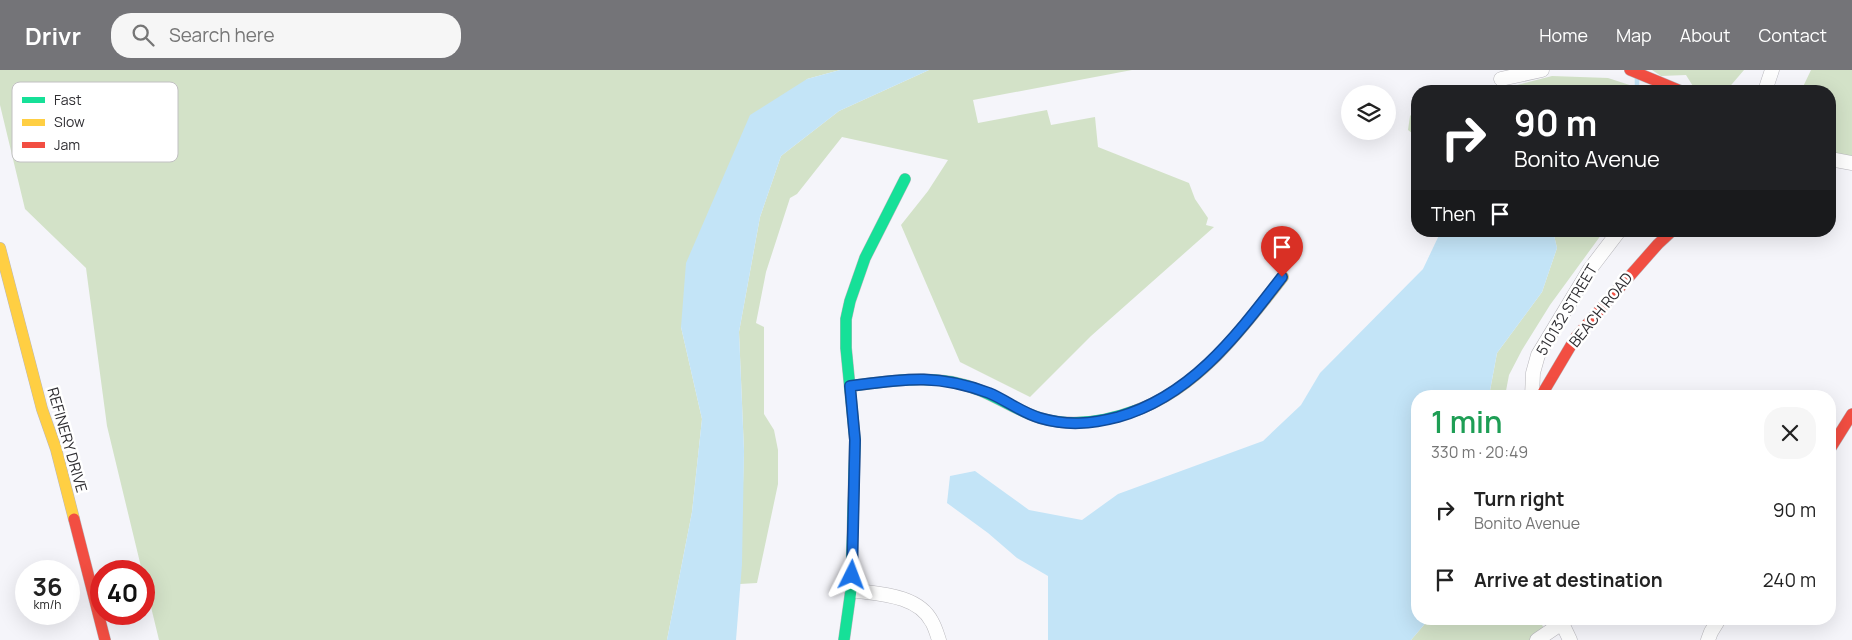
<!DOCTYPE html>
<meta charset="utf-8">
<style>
:root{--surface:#fff;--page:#f6f6f6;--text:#222;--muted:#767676;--accent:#747478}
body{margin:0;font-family:Manrope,sans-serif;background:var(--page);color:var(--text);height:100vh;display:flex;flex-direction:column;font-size:19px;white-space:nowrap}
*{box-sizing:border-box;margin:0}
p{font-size:16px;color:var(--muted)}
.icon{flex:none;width:28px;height:28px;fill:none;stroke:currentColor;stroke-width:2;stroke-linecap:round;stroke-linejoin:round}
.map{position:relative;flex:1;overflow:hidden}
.panel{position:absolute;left:1411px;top:320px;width:425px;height:235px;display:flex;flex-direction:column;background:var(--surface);border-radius:20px;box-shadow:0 5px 20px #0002}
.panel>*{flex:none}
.guide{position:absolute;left:1411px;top:15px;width:425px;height:152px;border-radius:20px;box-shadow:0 5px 20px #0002;background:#202124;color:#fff;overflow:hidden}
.fabs{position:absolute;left:1341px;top:15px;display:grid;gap:10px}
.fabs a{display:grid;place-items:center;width:55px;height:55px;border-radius:50%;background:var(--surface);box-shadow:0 5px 20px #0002;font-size:25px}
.speed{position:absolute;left:15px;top:490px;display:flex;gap:10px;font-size:25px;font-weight:700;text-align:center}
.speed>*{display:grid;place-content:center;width:65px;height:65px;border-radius:50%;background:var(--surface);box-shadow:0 5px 20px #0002;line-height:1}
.speed small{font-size:12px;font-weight:400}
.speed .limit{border:8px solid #d22;background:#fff;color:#111}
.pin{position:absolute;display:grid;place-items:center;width:42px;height:42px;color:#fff;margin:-51px -21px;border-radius:50% 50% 50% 0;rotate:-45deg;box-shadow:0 0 5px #0007}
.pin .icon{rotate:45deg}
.me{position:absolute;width:55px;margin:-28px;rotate:3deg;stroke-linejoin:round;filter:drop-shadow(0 0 4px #0008)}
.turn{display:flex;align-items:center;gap:18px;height:105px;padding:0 20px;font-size:22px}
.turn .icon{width:65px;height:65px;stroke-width:2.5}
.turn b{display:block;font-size:35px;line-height:42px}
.then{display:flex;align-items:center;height:48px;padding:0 20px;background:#0003;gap:10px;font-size:19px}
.round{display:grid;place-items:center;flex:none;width:52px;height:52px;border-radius:20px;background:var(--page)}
.overview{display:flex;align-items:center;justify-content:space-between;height:85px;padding:0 20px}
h1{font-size:30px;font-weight:600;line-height:38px;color:#1e9e55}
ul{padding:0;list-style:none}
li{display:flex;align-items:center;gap:15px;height:70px;padding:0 20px}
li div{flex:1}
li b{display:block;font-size:19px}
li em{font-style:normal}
header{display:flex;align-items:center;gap:30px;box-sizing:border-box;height:70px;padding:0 25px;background:var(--accent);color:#fff}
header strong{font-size:24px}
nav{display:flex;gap:28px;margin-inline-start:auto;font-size:18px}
.search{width:350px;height:45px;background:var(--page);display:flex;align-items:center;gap:12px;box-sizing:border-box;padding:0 18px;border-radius:20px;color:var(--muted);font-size:19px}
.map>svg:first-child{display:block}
.green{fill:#d3e2c8}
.water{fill:#c3e4f7}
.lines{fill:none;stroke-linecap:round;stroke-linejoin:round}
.stream{stroke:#c3e4f7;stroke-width:4.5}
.street-casing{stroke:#b9b8bd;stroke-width:15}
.fast-casing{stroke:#b9b8bd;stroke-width:12}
.slow-casing{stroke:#b9b8bd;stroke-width:12}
.jam-casing{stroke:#b9b8bd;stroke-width:12}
.street{stroke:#fefefe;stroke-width:14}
.fast{stroke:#16e098;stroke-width:11}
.slow{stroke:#ffcf43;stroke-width:11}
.jam{stroke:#f24e42;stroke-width:11}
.route-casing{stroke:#114b97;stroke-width:12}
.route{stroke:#1a73e8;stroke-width:9}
.labels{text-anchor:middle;stroke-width:5;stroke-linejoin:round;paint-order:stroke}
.street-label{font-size:15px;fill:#2f2e32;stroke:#fff}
.key{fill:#fff;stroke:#c1c0c2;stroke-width:1}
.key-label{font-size:14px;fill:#2f2e32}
</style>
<header>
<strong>Drivr</strong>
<div class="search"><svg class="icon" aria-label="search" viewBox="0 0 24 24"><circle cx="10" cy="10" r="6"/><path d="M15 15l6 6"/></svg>Search here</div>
<nav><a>Home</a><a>Map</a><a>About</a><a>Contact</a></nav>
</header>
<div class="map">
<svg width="1852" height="570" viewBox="0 0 1852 570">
<rect width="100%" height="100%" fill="#f5f5fa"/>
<path class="green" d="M0,0h840l-33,9 -126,248 21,92 -10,93 -25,128h-508l-15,-62v-7h-2l-35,-145 -21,-158 -61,-59 -25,-104z
M929,0h203l-159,30 5,23 69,-13 4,15 44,-8 3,30 91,36 6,16 13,19 -2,7 8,2 -123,109 -61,61 -70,-35 -59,-137 27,-34 20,-31 -106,-23 -45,57 -7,4 -24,74 -10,51 8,4v87l10,16 4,20v34l-21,99 -17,1 4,-133 -5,-119 21,-115 21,-61 58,-45z
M1652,0h92l-18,21h-30l-10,-16 -25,1z
M1811,0h41v86l-22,-4v-61h-29z
M1552,6l56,2 40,13h-188l41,-2z
M1417,38v29l-9,-7 2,-14z
M1553,161h51l-54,74 -28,45 -13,25 -4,21h-16l8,-43 45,-61 15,-44z
M1429,549h110l11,21h-139z"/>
<path class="water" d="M840,0h89l-90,41 -58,45 -21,61 -21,115 5,119 -2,113 -6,76h-69l25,-128 10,-93 -21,-92 5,-64 64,-148 57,-36z
M1441,161h112l4,17 -15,44 -45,61 -8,43h-71v223h11l-18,21h-363v-64l-31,-18 -29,-25 -41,-30 3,-27 25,-5 54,39 53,10 36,-26 145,-53 38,-36 19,-32 103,-104z"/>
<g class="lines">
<path class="stream" d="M1637,8v13"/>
<defs>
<path id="street" d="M1501,9l41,-9
M1765,21l7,-21
M1830,89l22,4
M1532,326l1,-23 5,-18 52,-86 29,-38
M851,520c26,4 67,4 81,32 3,5 5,12 7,18
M1560,549l10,21
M1537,570l25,-17
M1708,570l3,-8 8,-13"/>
<path id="fast" d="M850,316c34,-4 68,-10 102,-4 32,6 49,20 77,32 35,15 73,9 108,-4
M844,570l7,-50 4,-150 -9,-92v-29l4,-18 15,-43 40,-79"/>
<path id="slow" d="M0,178l42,161 14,40 18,70
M1137,340c63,-23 106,-82 146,-133"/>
<path id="jam" d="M1630,0l51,21
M1541,326l35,-59 82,-93 14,-13
M1830,379l22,-35
M74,449l31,121"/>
</defs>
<use href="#street" class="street-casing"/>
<use href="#fast" class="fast-casing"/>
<use href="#slow" class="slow-casing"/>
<use href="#jam" class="jam-casing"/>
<use href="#street" class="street"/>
<use href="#fast" class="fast"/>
<use href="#slow" class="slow"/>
<use href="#jam" class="jam"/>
</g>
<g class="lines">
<defs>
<path id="route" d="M852,505l3,-135 -5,-54c54,-7 86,-13 139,7 17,7 33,20 51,25 27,8 51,6 78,-1 74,-21 119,-82 164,-140"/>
</defs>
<use href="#route" class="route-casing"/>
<use href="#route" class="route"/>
</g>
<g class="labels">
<g class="street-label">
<text transform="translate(1567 240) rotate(-59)" y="5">510132 STREET</text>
<text transform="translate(1601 240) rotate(-51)" y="5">BEACH ROAD</text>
<text transform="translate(67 370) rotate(74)" y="5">REFINERY DRIVE</text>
</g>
</g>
<rect x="12" y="12" width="166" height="80" rx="8" class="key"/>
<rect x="22" y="27" width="23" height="6" fill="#16e098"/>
<rect x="22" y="49" width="23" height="7" fill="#ffcf43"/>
<rect x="22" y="72" width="23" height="6" fill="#f24e42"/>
<g class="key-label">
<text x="54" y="35">Fast</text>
<text x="54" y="57">Slow</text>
<text x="54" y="80">Jam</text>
</g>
</svg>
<div class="fabs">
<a><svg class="icon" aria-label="layers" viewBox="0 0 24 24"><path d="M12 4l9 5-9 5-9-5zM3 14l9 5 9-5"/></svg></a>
</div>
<div class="speed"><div>36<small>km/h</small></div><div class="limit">40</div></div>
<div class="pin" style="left:1282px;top:207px;background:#d93025"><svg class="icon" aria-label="arrive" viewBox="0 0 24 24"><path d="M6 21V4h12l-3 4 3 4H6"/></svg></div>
<svg class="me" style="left:852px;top:505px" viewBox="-20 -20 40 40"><path d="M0-17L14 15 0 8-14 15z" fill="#1a73e8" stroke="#fff" stroke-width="4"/></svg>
<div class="guide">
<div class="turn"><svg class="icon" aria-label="right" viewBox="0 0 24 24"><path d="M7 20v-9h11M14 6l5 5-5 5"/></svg><div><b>90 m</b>Bonito Avenue</div></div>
<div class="then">Then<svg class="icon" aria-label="arrive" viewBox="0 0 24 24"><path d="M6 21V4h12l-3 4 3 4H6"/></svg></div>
</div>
<section class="panel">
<div class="overview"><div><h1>1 min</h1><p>330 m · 20:49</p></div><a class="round"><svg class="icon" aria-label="close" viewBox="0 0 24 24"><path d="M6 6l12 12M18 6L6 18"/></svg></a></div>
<ul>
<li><svg class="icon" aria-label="right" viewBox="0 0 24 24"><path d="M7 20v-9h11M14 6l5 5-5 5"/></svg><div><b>Turn right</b><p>Bonito Avenue</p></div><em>90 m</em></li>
<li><svg class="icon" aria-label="arrive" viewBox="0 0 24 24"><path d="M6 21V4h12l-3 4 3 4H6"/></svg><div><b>Arrive at destination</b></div><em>240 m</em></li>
</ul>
</section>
</div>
